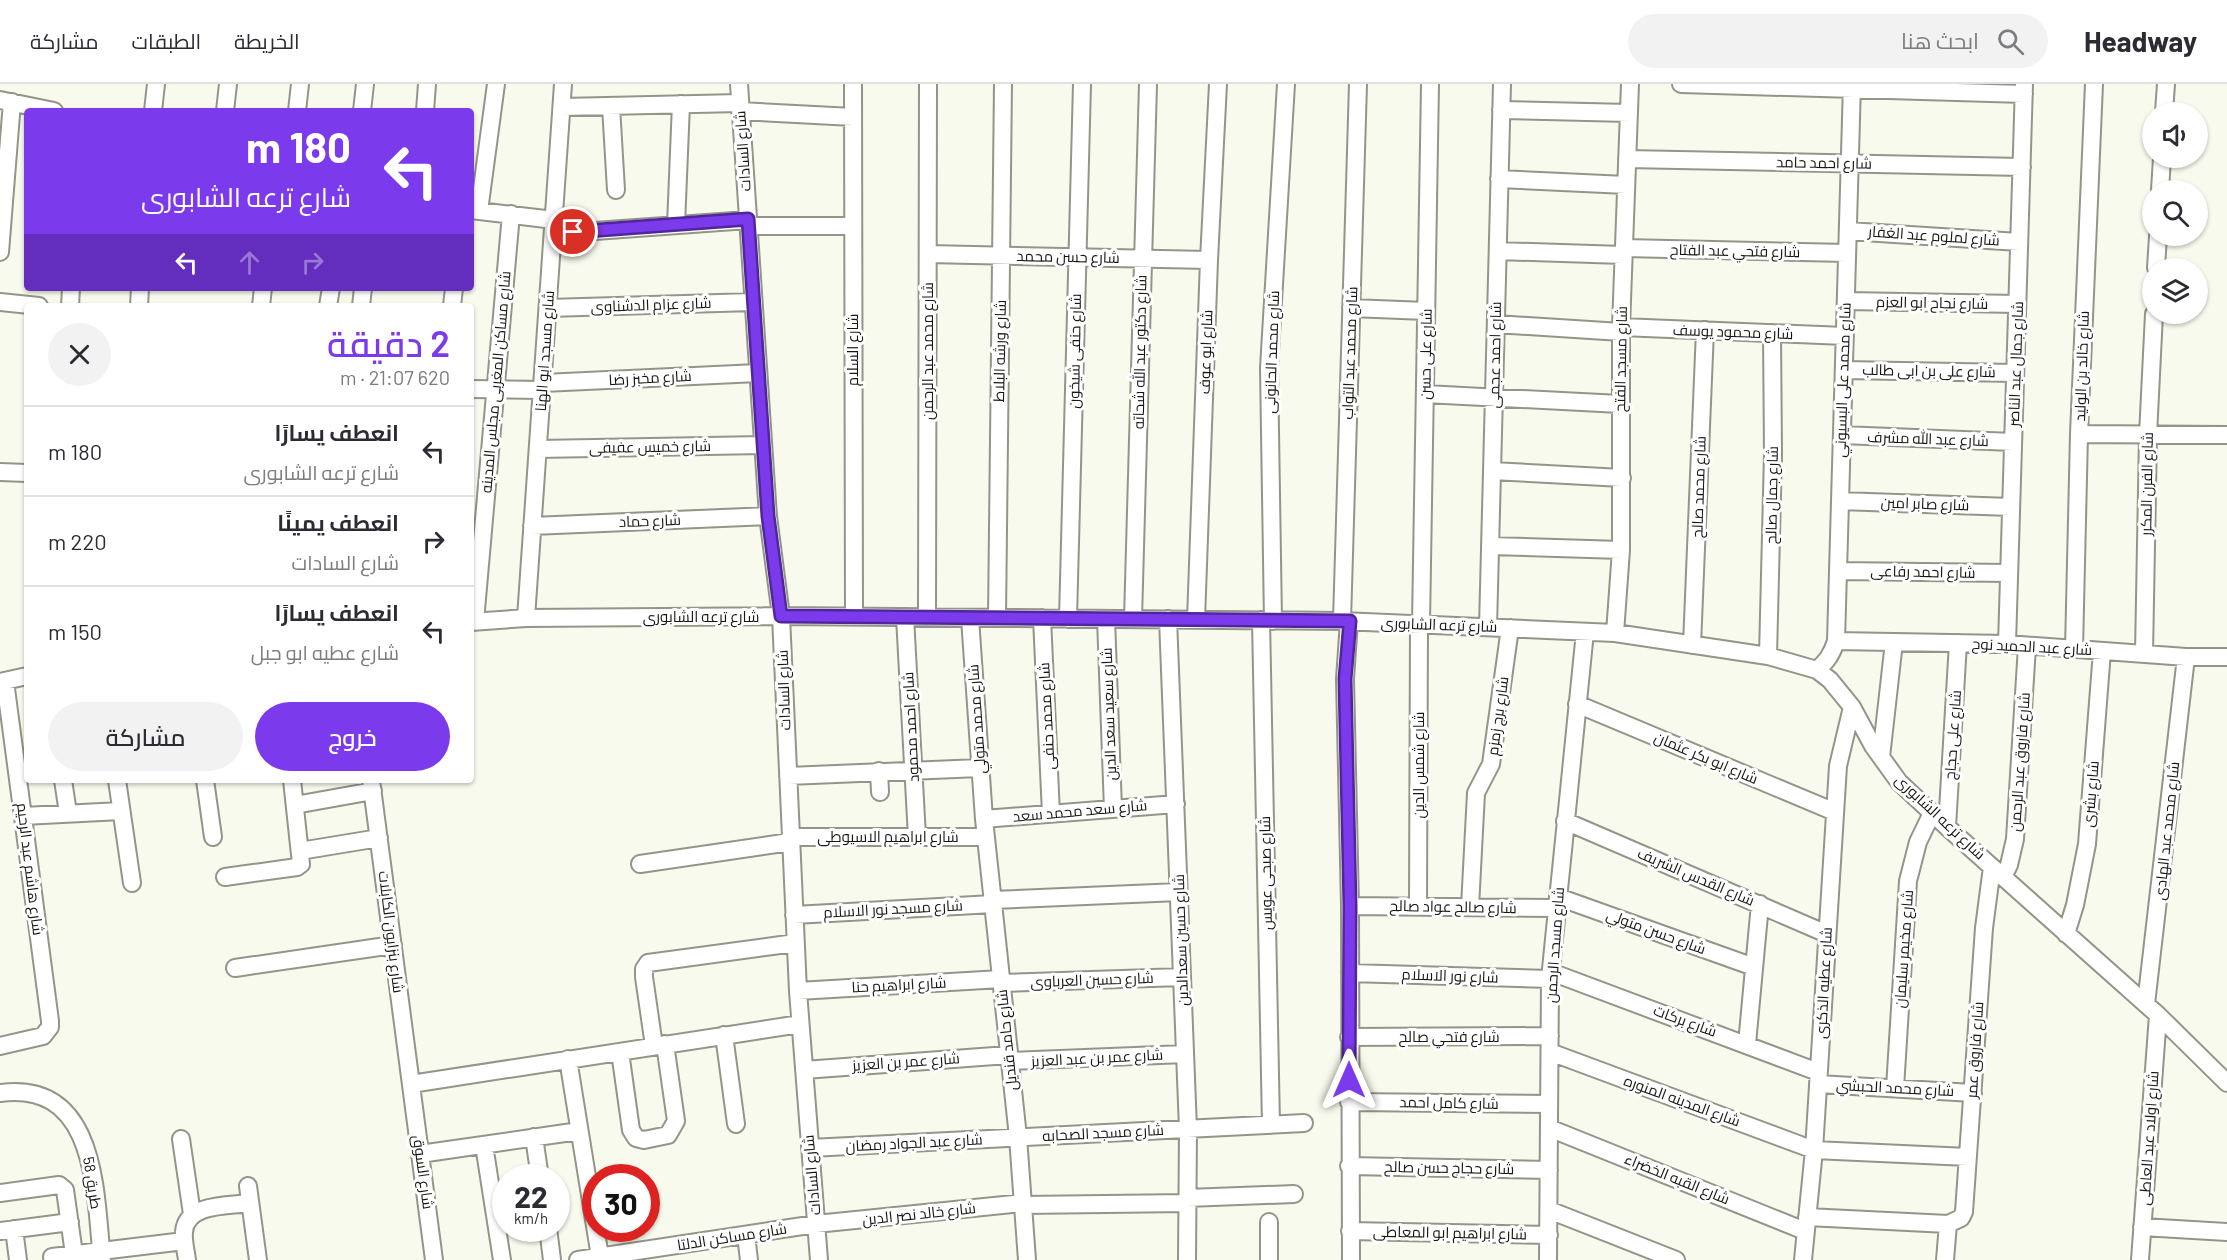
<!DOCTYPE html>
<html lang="ar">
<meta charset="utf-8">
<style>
:root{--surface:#fff;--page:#f2f2f3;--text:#2b2b33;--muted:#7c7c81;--line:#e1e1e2;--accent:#7c3aed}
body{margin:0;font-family:Barlow,Cairo,sans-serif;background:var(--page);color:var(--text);direction:rtl;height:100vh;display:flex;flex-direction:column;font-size:22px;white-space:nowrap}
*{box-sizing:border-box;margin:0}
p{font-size:20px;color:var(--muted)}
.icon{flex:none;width:33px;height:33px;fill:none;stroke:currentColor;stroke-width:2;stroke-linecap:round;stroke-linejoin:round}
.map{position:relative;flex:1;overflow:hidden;direction:ltr}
.panel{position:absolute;left:24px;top:219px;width:450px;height:480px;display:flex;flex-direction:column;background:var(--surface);border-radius:6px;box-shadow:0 2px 4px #0004;direction:rtl}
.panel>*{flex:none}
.hud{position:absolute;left:24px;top:24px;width:450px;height:183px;border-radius:6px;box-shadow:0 2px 4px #0004;direction:rtl;background:#7c3aed;color:#fff;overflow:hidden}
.controls{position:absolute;left:2142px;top:18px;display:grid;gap:12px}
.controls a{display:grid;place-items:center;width:66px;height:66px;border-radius:50%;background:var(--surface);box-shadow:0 2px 4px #0004;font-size:30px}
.speed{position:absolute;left:492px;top:1080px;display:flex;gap:12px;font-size:30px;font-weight:700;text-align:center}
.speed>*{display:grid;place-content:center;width:78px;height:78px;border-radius:50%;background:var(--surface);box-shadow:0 2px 4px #0004;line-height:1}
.speed small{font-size:15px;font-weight:400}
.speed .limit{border:9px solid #d22;background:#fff;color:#111}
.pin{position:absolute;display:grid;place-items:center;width:51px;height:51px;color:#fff;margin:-26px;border:3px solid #fff;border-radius:50%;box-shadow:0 2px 6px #0007}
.me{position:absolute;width:66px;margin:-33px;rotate:0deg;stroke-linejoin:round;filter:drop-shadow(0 0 4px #0008)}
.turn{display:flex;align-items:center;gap:21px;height:126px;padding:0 24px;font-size:27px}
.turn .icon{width:78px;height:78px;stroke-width:2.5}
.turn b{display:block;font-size:42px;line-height:51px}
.lanes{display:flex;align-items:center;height:57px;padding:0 24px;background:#0003;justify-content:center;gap:30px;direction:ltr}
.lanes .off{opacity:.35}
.round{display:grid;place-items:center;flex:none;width:63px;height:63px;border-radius:32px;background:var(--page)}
.head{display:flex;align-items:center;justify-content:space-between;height:102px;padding:0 24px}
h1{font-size:36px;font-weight:600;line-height:45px;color:var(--accent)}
.primary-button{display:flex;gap:12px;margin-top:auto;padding:12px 24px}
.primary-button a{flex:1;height:69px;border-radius:36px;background:var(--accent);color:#fff;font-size:24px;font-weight:600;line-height:69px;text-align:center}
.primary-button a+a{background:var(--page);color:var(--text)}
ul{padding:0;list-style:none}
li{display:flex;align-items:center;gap:18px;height:90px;padding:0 24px;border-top:2px solid var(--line)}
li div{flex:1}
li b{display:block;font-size:22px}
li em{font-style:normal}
header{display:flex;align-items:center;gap:36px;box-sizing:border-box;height:84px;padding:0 30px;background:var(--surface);border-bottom:2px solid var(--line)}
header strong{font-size:28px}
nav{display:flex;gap:33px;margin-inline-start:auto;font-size:21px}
.search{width:420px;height:54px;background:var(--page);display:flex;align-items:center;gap:15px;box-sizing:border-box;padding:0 21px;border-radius:33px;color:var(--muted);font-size:22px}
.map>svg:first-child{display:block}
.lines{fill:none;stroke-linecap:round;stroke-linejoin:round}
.street-casing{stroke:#939589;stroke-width:20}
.street{stroke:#fff;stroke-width:16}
.route-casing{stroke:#51269a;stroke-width:15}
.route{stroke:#7c3aed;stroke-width:10}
.labels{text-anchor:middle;stroke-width:6;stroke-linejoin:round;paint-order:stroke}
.street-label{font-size:15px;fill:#161612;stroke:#fff}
</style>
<header>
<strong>Headway</strong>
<div class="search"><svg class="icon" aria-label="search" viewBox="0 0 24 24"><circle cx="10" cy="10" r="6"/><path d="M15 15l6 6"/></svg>ابحث هنا</div>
<nav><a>الخريطة</a><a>الطبقات</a><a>مشاركة</a></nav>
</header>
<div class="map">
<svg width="2227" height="1176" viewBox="0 0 2227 1176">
<rect width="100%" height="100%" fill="#f8faed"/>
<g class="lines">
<defs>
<path id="street" d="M739,0l29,432 13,100 17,375 21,269
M853,0l1,533
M1681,0l343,10
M0,16l54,11
M611,22l5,84
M562,23l178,-4
M1501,26l128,3
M153,27l3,-27
M225,27l3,-27
M297,27l3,-27
M362,27l3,-27
M425,27l2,-27
M740,27l113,6
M2164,28l2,-28
M1627,75l395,8
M1499,95l127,6
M2160,106l2,-32
M471,126l83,10
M479,127l17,-127
M676,141l5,-121
M748,142h105
M1848,147l171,11
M553,150l195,-14
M1624,164l223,5
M1498,167l125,4
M0,168l12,-150
M928,170l281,6
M2156,184l2,-32
M1846,217l171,3
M0,218l39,4
M70,222l1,-18
M139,222l1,-18
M261,222l2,-18
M328,222l3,-18
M361,222l2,-18
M452,222l2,-18
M548,224l205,-6
M1351,224l75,3
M1496,240l125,8
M1621,243l224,9
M1844,286l171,3
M543,299l215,-10
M471,305l71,1
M1425,310l195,10
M2079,350l148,1
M1842,351l171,7
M538,365l225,-4
M1492,387l130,7
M0,388l27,1
M1840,417l171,6
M532,442l236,-10
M1490,462l131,4
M1838,487l171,2
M905,533l12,220
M927,533l1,-533
M526,534l37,-534
M970,534l14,201 34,318 9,123
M997,534l6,-534
M1042,534l9,196
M1068,535l14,-535
M1106,535l7,190
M1133,535l15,-535
M1168,535l20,510 -1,131
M1196,536l13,-360 9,-176
M1261,536l10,505
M475,537l36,-407
M1273,537l-4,-253 17,-284
M1342,537l16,-537
M1349,537l-4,58 5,227 1,354
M471,538l55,-4 255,-2 561,5 273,12 153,23 49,14 13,10 22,27 21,39 26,36 48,45 211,188 69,68
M1421,539l9,-539
M1488,543l14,-543
M1615,549l6,-83v-223l9,-243
M1836,557l171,3 179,13h41
M2007,560l17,-560
M1692,561l13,-315
M2074,565l5,-215 15,-350
M2144,570l4,-219 6,-121
M1768,572l5,-202 -1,-121
M1817,586c10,-9 15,-16 19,-29l16,-557
M0,598l27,-6
M1577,620l258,108
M1881,673l13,-115
M879,687l1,21
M788,692l192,-8
M63,696l5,33
M117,696l15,103
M205,696l8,57
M371,696l63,480
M295,721l78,-14
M23,732l98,-5
M984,735l192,-15
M1565,737l262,113
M1947,743l11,-184
M790,753h196
M300,767l79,-13
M640,780l150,-22
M225,793l72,-10 4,-3 -9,-84
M2003,793l6,-12 6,-26 12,-193
M1558,813l196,70
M992,816l187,-8
M1350,822l207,2
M1418,823l1,-284
M1470,823l6,-114 15,-29 19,-136
M794,831l199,-11
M2066,850l9,-29 12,-61 15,-193
M235,884l158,-23
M1551,888l267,100
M1350,889l200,6
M1001,899l181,-6
M798,907l203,-12
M2146,920l40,-347
M724,951l12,89
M1349,953l201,-1
M1747,960l13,-140
M0,962l43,-10 7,-9v-6l-45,-340
M654,962l-10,-69v-8l4,-6 147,-20
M620,968l11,78 5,8 8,2 24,-5 8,-14 -11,-77
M1550,968l264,98 154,7
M568,975l32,198
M1009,977l176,-7
M804,986l204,-15
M411,1000l389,-60
M1818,1000l155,9
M1895,1004l13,-207 10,-39 14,-29
M0,1009c98,-13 95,101 102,167
M1349,1018l200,2
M1549,1044l256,103
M534,1053l6,41
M181,1055l11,75
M484,1061l18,115
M810,1064l494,-25
M420,1070l159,-23
M1349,1082l200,4
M248,1102l10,74
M0,1109l59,-8 6,5 1,7 8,57
M1187,1114l107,-4
M1023,1121l164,-2
M1549,1126l127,50
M1807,1133l141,7 13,-6 3,-6 20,-284 8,-61
M1269,1138v38
M2142,1143l85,5
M548,1144l4,32
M14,1145l4,31
M0,1147l70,-9
M1350,1147l199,4
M746,1151l3,25
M52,1173l132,-16
M187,1176c-1,-9 -4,-19 -3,-28 2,-29 45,-26 66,-29
M578,1176l238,-36 207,-21
M1548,1176l2,-281 35,-347
M1803,1176l11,-110 24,-384 14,-59
M1945,1176l3,-36
M2140,1176l18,-245"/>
</defs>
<use href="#street" class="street-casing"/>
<use href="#street" class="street"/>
</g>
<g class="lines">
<defs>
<path id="route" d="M573,148l175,-13 20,297 13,100 569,5 -5,58 5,227 -1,174"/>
</defs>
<use href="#route" class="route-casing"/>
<use href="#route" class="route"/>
</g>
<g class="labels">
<g class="street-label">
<text transform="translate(743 67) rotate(-94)" y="5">شارع السادات</text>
<text transform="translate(1824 79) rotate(1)" y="5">شارع احمد حامد</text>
<text transform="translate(1934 152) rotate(4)" y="5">شارع لملوم عبد الغفار</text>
<text transform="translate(1735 167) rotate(1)" y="5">شارع فتحي عبد الفتاح</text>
<text transform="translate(1068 173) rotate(1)" y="5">شارع حسن محمد</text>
<text transform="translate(1932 219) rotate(1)" y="5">شارع نجاح ابو العزم</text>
<text transform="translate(651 221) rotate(-2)" y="5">شارع عزام الدشناوى</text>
<text transform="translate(1733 248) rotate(2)" y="5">شارع محمود يوسف</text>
<text transform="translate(853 266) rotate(-90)" y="5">شارع السلام</text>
<text transform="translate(545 267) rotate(-86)" y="5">شارع مسجد ابو الهنا</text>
<text transform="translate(928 267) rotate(-90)" y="5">شارع محمد عبد الرحمن</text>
<text transform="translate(1000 267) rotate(-89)" y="5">شارع ورشه البلاط</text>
<text transform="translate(1075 267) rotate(-89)" y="5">شارع حنفى شيخون</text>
<text transform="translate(1140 268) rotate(-89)" y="5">شارع دكتور عبد الله شحاته</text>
<text transform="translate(1206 268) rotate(-88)" y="5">شارع ابو عوف</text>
<text transform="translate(1272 268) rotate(-88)" y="5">شارع محمد الحانونى</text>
<text transform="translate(1350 269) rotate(-88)" y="5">شارع محمد عبد التواب</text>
<text transform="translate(1426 270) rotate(-89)" y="5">شارع على حسن</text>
<text transform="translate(1495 271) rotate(-89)" y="5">شارع احمد عجمى</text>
<text transform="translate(1621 275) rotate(-89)" y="5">شارع مسجد الفتح</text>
<text transform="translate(2016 280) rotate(-88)" y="5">شارع جمال عبد الناصر</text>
<text transform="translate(2082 282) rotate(-88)" y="5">شارع خالد بن الوليد</text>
<text transform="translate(1929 287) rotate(1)" y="5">شارع على بن ابى طالب</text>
<text transform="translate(650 294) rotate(-3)" y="5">شارع مخبز رضا</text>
<text transform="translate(1843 296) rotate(-88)" y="5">شارع محمد على البسيوني</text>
<text transform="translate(496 298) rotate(-85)" y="5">شارع مساكن المغربى مجلس المدينه</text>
<text transform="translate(1928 355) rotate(2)" y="5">شارع عبد الله مشرف</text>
<text transform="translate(650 363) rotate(-1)" y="5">شارع خميس عفيفى</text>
<text transform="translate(2147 400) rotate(-89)" y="5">شارع الفرن المكرر</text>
<text transform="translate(1699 403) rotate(-88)" y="5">شارع محمد صالح</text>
<text transform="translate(1772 411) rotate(-89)" y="5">شارع جمال صالح</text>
<text transform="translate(1925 420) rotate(2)" y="5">شارع صابر امين</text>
<text transform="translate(650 437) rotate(-2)" y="5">شارع حماد</text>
<text transform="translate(1923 488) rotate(1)" y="5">شارع احمد رفاعى</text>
<text x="701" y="538">شارع ترعه الشابورى</text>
<text transform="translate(1439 541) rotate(2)" y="5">شارع ترعه الشابورى</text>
<text transform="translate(2032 563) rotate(3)" y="5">شارع عبد الحميد نوح</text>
<text transform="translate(784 606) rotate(-92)" y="5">شارع السادات</text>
<text transform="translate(1109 630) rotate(-92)" y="5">شارع سعيد سعد الدين</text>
<text transform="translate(1047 632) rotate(-93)" y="5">شارع محمد حنفى</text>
<text transform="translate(1498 632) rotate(-82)" y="5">شارع برج زمزم</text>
<text transform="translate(977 635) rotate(-94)" y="5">شارع محمد متولي</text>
<text transform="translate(911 643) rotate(-93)" y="5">شارع احمد محمود</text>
<text transform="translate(1953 651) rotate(-86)" y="5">شارع على حجاج</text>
<text transform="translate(1706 674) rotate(23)" y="5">شارع ابو بكر عثمان</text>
<text transform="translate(2020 678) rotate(-86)" y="5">شارع فاروق عبد الرحمن</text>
<text transform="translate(1419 681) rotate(-90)" y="5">شارع شمس الدين</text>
<text transform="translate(2091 710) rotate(-85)" y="5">شارع بشرى</text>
<text transform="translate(1080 727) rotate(-5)" y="5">شارع سعد محمد سعد</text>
<text transform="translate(1940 733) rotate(43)" y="5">شارع ترعه الشابورى</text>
<text transform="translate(2167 747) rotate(-84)" y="5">شارع محمد عبد الهادى</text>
<text x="888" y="758">شارع ابراهيم الاسيوطى</text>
<text transform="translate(30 785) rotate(83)" y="5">شارع هاشم عبد الرحيم</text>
<text transform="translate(1266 789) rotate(-91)" y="5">شارع صبحى عويس</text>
<text transform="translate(1696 793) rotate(23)" y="5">شارع القدس الشريف</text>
<text transform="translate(1453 823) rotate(1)" y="5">شارع صالح عواد صالح</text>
<text transform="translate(893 825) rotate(-3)" y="5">شارع مسجد نور الاسلام</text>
<text transform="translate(391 848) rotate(83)" y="5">شارع بنزايون الكابلات</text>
<text transform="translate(1656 848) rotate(20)" y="5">شارع حسن متولي</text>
<text transform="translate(1181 856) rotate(-92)" y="5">شارع حسين سعدالدين</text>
<text transform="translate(1555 861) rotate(-86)" y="5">شارع مسجد الرحمن</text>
<text transform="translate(1904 865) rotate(-86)" y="5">شارع مخيمر سليمان</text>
<text transform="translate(1450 892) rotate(2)" y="5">شارع نور الاسلام</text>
<text transform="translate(1092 896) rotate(-2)" y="5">شارع حسين العرباوى</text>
<text transform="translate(1824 899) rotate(-87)" y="5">شارع عطيه الذكرى</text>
<text transform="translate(899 901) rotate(-3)" y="5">شارع ابراهيم حنا</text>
<text transform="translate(1685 937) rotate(20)" y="5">شارع بركات</text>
<text x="1449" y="958">شارع فتحي صالح</text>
<text transform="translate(1007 956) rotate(-96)" y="5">شارع حامد قنديل</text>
<text transform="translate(1975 966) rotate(-86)" y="5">شارع فاروق عمر</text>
<text transform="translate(1097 974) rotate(-3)" y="5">شارع عمر بن عبد العزيز</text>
<text transform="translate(906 978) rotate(-4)" y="5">شارع عمر بن العزيز</text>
<text transform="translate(1895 1004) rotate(3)" y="5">شارع محمد الحبشي</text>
<text transform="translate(1682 1017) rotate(20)" y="5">شارع المدينه المنوره</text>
<text transform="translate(1449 1019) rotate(1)" y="5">شارع كامل احمد</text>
<text transform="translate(1103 1049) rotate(-3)" y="5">شارع مسجد الصحابه</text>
<text transform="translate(2149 1054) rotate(-86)" y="5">شارع اولاد عبد العاطى</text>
<text transform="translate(914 1059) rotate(-3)" y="5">شارع عبد الجواد رمضان</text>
<text transform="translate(1449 1084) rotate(1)" y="5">شارع حجاج حسن صالح</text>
<text transform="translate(423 1088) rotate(82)" y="5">شارع السوق</text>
<text transform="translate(812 1091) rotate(-95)" y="5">شارع السادات</text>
<text transform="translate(1677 1095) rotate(22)" y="5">شارع القبه الخضراء</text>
<text transform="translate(92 1099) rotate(81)" y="5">طريق 58</text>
<text transform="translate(919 1130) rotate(-6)" y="5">شارع خالد نصر الدين</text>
<text transform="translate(1450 1149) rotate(1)" y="5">شارع ابراهيم ابو المعاطى</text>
<text transform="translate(732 1153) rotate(-9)" y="5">شارع مساكن الدلتا</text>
</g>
</g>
</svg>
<div class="controls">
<a><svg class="icon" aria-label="sound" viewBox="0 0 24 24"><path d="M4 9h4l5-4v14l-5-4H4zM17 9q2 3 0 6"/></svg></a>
<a><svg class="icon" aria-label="search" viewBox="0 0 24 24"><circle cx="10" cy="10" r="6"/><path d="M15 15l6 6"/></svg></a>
<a><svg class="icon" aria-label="layers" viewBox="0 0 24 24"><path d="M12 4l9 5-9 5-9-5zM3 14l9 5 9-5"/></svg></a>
</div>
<div class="speed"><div>22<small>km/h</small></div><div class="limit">30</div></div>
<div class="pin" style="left:573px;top:148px;background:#d93025"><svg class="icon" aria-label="arrive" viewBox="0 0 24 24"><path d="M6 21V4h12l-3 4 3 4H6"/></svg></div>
<svg class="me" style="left:1349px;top:996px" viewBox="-20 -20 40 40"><path d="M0-17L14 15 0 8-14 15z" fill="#7c3aed" stroke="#fff" stroke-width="4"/></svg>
<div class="hud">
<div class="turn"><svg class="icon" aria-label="left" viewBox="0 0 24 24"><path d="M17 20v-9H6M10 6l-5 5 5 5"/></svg><div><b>180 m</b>شارع ترعه الشابورى</div></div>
<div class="lanes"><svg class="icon" aria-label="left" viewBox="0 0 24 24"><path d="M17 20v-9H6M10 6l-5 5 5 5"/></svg><svg class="icon off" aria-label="ahead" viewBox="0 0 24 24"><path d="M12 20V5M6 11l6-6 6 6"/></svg><svg class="icon off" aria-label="right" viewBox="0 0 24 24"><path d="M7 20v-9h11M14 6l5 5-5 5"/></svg></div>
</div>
<section class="panel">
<div class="head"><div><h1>2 دقيقة</h1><p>620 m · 21:07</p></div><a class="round"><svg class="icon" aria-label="close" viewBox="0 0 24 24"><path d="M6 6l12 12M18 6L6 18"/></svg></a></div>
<ul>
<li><svg class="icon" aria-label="left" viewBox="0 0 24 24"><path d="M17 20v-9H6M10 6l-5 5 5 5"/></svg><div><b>انعطف يسارًا</b><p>شارع ترعه الشابورى</p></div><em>180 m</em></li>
<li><svg class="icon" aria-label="right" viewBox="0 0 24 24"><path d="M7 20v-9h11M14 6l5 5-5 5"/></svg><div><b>انعطف يمينًا</b><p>شارع السادات</p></div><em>220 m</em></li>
<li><svg class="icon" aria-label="left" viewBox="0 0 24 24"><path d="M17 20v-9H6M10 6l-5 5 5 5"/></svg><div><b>انعطف يسارًا</b><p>شارع عطيه ابو جبل</p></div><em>150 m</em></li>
</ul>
<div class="primary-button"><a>خروج</a><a>مشاركة</a></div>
</section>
</div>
